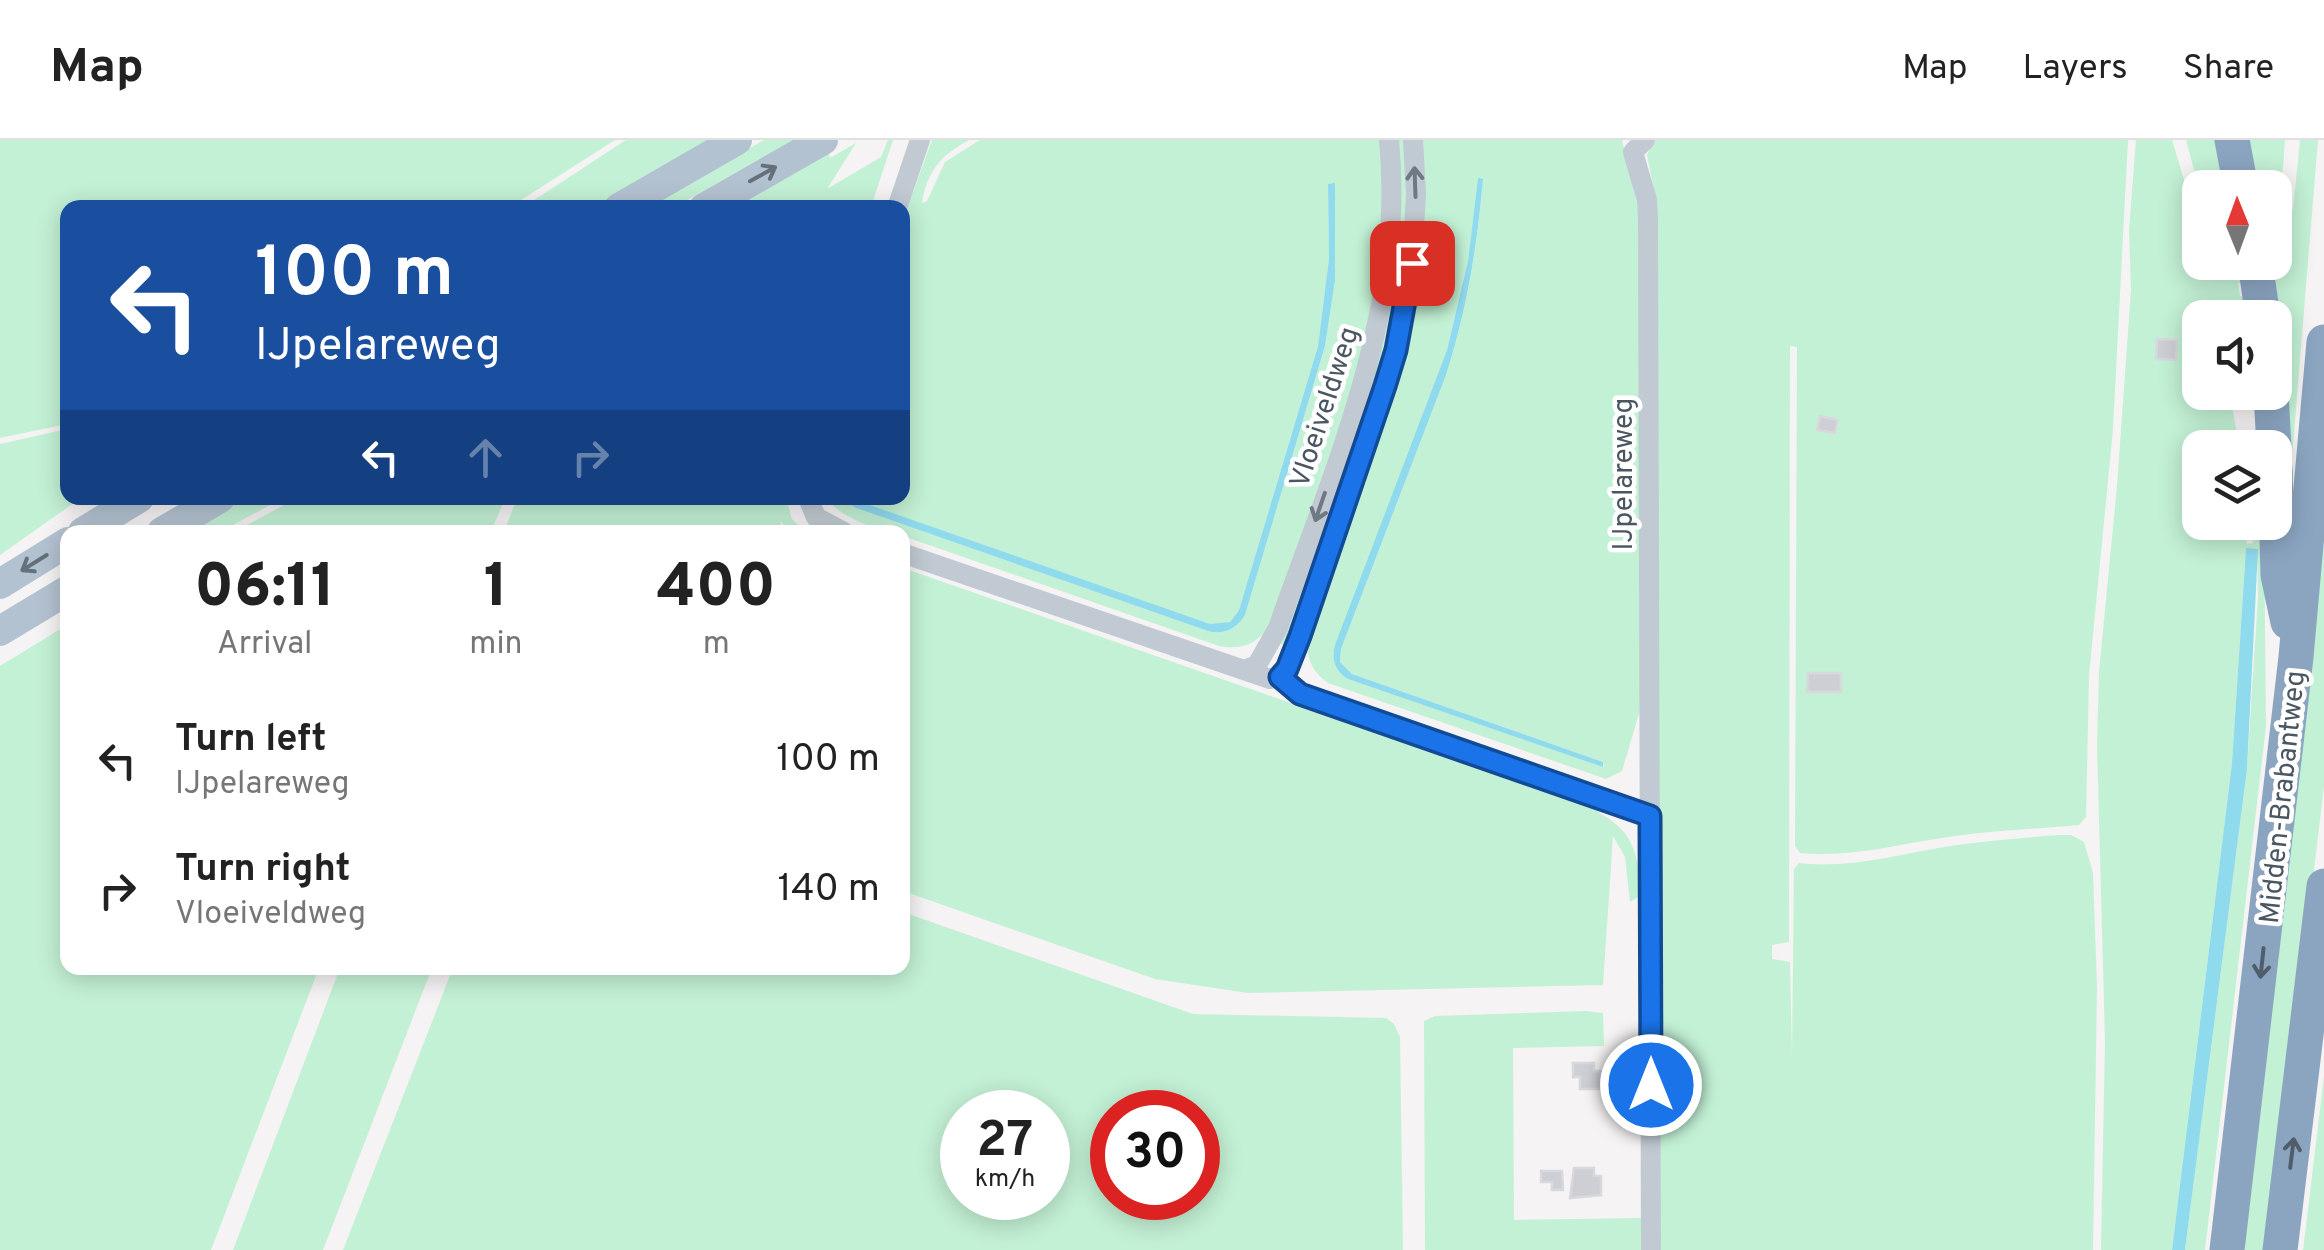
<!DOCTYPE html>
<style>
:root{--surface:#fff;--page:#f6f6f6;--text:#222;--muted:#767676;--line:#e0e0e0}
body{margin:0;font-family:Overpass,sans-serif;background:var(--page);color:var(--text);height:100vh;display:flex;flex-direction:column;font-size:38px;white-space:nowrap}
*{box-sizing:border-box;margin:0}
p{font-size:32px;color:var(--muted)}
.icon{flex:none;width:55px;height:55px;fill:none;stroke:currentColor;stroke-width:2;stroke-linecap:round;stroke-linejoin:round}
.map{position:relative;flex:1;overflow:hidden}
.panel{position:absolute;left:60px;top:385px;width:850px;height:450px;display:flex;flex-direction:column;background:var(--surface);border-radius:20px;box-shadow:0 5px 25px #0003}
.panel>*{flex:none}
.guide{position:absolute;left:60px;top:60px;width:850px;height:305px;border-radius:20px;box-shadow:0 5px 25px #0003;background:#1a4fa0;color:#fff;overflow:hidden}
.needle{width:65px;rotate:359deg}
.fabs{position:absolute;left:2182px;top:30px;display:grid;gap:20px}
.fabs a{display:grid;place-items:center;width:110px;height:110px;border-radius:20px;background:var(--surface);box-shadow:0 5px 25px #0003;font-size:50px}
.speed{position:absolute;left:940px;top:950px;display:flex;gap:20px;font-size:50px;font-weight:700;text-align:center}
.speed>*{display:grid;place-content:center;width:130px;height:130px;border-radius:50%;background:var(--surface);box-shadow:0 5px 25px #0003;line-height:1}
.speed small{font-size:25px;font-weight:400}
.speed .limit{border:15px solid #d22;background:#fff;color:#111}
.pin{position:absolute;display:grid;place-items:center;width:85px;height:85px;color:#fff;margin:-42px;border-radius:20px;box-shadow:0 5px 15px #0006}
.me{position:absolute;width:110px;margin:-55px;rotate:0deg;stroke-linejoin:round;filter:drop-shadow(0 0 8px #0008)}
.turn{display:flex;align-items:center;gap:35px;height:210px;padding:0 30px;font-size:45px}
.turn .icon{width:130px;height:130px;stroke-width:2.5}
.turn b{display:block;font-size:70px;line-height:85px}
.lanes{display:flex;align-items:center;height:95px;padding:0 30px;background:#0003;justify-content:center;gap:50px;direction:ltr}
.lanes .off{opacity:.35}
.eta{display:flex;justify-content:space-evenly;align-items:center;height:170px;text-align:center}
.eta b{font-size:60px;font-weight:800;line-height:70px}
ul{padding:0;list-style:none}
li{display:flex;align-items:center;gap:30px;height:130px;padding:0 30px}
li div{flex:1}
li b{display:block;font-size:38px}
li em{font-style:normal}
header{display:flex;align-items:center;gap:60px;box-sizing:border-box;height:140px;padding:0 50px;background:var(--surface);border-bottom:2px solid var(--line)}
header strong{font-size:48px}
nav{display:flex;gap:55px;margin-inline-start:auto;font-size:35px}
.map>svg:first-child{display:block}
.green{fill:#c3f1d5;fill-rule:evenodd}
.water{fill:#90daee}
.building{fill:#cdcfd5;stroke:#d7d9de;stroke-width:2.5}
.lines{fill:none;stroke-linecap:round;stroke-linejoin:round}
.street{stroke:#c1cad2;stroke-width:20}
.primary{stroke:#b3c2d1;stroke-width:30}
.highway{stroke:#8ba5c1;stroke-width:35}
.oneway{stroke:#64717d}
.oneway2{stroke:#6e7983}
.oneway3{stroke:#505e6b}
.route-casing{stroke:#114b97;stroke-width:25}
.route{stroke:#1a73e8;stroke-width:18}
.labels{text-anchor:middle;stroke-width:9;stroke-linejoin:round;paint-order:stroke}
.street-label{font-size:28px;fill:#4a5661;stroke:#fff}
</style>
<header>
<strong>Map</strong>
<nav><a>Map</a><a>Layers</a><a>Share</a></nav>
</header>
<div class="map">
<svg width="2324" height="1110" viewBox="0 0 2324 1110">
<rect width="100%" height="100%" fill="#f5f3f3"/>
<path class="green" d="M0,0h615l-105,67 -442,1 -1,216 -67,14z
M626,0h96l-117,67 -83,1z
M764,0h29l-118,67 -29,1z
M888,0h5l-22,67 -153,1 110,-58 2,8 26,-15 -29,46 54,-32z
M932,0h37c-28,15 -42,31 -47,63l5,-2 18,-39 35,-22h401l3,90 -25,140 -88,253c-13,21 -28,27 -52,23l-316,-110 -1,-4c-25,0 -60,-14 -76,-34h15l15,10 352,123 26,-4 11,-12 80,-269 10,-66v-96h-7l1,74 -11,88 -79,264 -9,12 -15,4 -365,-128h52l1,-278z
M1394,0h14l3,39 -13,149 -108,319 -12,-4 89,-258z
M1422,0h200l18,75v495l-18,61 -16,8 -278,-96c-17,-12 -23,-27 -20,-48l98,-289 17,-102zM1478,39l5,1c-6,67 -16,131 -37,195l-105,274 -1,13 12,12 251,88 1,5 -256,-88 -15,-25 114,-304 21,-89z
M1654,0h474l-15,289 -24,247 -3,141 -7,8c-41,4 -83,5 -124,11 -52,7 -102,22 -155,17l-5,-7 2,-499 -7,-1 -1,596 -17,3v14l18,3 2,96 2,-189 5,-6c48,6 97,-8 145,-16 38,-6 76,-9 115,-12h12l13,7 9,31 4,114 -4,263h-432l-5,-1049 -9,-46z
M2136,0h36l20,66v15l8,3v38l44,1 3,21 -9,-1 2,13 9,2 2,19 -51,1v74l30,1 9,54 -39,1v74l45,1 2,21 6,-1 -1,-20h12l2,203 -61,524h-20l62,-481 11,-172 -1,-48h-11l-14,214 -60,487h-71l4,-210 -8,-295 2,-73 18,-186 14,-196 -2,-61z
M2186,0h36l9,47 -31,1v4z
M2244,0h41l-4,53 2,17h10l7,-70h18l-32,390 -11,-212 -10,-55 10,-1v-74l-23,-1z
M67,289l1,69h13l-81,57v-111z
M2324,345v301l-55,464h-29z
M232,358h51l-63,34h-44z
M297,358h208l-14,34h-257z
M517,358h269l6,21 13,13h-16l-8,-11 -1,11h-276z
M903,428l686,239c43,22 49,40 52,88l-11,7 -5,-45 -12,-21 -10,149 -355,8 -93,-14 -252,-88z
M67,485l1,343h251l-108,282h-211v-584z
M903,772l290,102 193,4 8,6 6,13 3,213h-1060l110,-282h449zM1048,972v86h-86v-86zM1198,972v86h-86v-86z
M340,828h92l-109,282h-90z
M1586,871l17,2 1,33 -91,2 1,172 127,-2v32h-216l-1,-229 11,-5z
M2324,936v174h-21l3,-24z"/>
<path class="water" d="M1478,38l5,1c-6,68 -16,131 -37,196l-105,274 -1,13 12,12 251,88v5l-255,-88c-13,-8 -17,-20 -13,-34l112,-295 21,-89z
M1335,43v97l-10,66 -80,269c-9,14 -21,20 -37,16l-352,-123 -15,-10h9l360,126 20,-2 9,-12 79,-264 11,-88 -1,-74z
M2246,408l12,1 -11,220 -62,481h-13l60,-487z"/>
<path class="building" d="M2157,199l20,1 -1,20 -20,-1z
M1820,276l18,4 -3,13 -18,-3z
M1808,533h33v19h-34z
M1573,923h21v8h7v18h-21v-12h-7z
M1574,1028h20v8h7v19l-31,3z
M1541,1031h21l1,19h-11v-8h-11z"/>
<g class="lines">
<path class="street" d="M1645,0l-12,12 14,48 1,19 3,1031
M897,68l23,-68
M808,358l8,19 28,15
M902,413l368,126 10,-2
M1244,530l13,-5 21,-37c56,-161 128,-314 111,-488
M1280,537l7,-8 13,-33 96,-287 16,-86 4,-69 -3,-54
M1280,537l19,17 351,122"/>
<path class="primary" d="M619,68l118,-68
M704,68l119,-68
M83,392l56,-34
M162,392l58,-34
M0,444l68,-42
M0,491l68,-41"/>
<path class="highway" d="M2232,0l9,48
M2255,122l8,56
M2271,252l3,56
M2275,329l3,106 10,47
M2227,1110l69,-593 28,-315
M2280,1110l44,-364"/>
</g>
<defs><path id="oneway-shaft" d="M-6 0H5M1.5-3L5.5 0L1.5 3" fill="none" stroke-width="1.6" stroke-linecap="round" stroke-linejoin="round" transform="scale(2.5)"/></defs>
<g class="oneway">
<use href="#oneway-shaft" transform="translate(763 34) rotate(-29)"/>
<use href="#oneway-shaft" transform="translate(34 423) rotate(148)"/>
</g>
<g class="oneway2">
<use href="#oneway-shaft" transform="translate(1415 42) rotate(-92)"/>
<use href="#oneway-shaft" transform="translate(1320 367) rotate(109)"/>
</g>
<g class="oneway3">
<use href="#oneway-shaft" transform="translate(2262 823) rotate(96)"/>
<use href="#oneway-shaft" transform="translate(2292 1013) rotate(-83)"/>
</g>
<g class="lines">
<defs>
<path id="route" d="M1412,123l-16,87 -11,36 -85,250 -13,33 -7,8 20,17 350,122 1,269"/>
</defs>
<use href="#route" class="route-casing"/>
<use href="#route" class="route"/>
</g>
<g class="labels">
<g class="street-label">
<text transform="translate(1323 267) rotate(-72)" y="10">Vloeiveldweg</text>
<text transform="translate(1622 334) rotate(-90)" y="10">IJpelareweg</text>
<text transform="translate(2281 657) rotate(-84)" y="10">Midden-Brabantweg</text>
</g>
</g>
</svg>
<div class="fabs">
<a><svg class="needle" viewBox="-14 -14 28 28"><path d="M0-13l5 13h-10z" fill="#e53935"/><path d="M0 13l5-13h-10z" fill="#767676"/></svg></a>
<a><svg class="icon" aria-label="sound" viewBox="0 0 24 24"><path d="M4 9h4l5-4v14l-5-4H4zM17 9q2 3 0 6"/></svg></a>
<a><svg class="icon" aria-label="layers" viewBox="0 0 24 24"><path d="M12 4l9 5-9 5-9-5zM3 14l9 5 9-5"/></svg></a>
</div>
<div class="speed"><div>27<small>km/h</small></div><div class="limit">30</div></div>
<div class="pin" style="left:1412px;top:123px;background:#d93025"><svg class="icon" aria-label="arrive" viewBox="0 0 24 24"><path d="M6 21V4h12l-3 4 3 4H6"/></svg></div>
<svg class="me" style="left:1651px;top:945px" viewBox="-20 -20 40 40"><circle r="17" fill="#1a73e8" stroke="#fff" stroke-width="3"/><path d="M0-11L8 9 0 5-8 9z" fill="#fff"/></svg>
<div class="guide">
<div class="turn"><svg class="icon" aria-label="left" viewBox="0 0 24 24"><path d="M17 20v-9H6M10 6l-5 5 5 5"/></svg><div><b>100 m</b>IJpelareweg</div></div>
<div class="lanes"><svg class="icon" aria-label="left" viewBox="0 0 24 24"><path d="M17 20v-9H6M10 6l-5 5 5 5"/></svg><svg class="icon off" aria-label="ahead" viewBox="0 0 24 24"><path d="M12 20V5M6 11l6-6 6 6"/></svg><svg class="icon off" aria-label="right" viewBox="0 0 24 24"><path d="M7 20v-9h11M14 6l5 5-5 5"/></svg></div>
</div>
<section class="panel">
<div class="eta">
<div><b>06:11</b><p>Arrival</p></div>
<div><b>1</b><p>min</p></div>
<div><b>400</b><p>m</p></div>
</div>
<ul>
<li><svg class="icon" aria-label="left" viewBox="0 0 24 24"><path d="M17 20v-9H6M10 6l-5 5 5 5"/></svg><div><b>Turn left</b><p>IJpelareweg</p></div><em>100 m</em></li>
<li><svg class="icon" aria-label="right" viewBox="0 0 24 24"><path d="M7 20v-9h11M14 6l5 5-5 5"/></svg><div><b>Turn right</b><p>Vloeiveldweg</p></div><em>140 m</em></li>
</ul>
</section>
</div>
